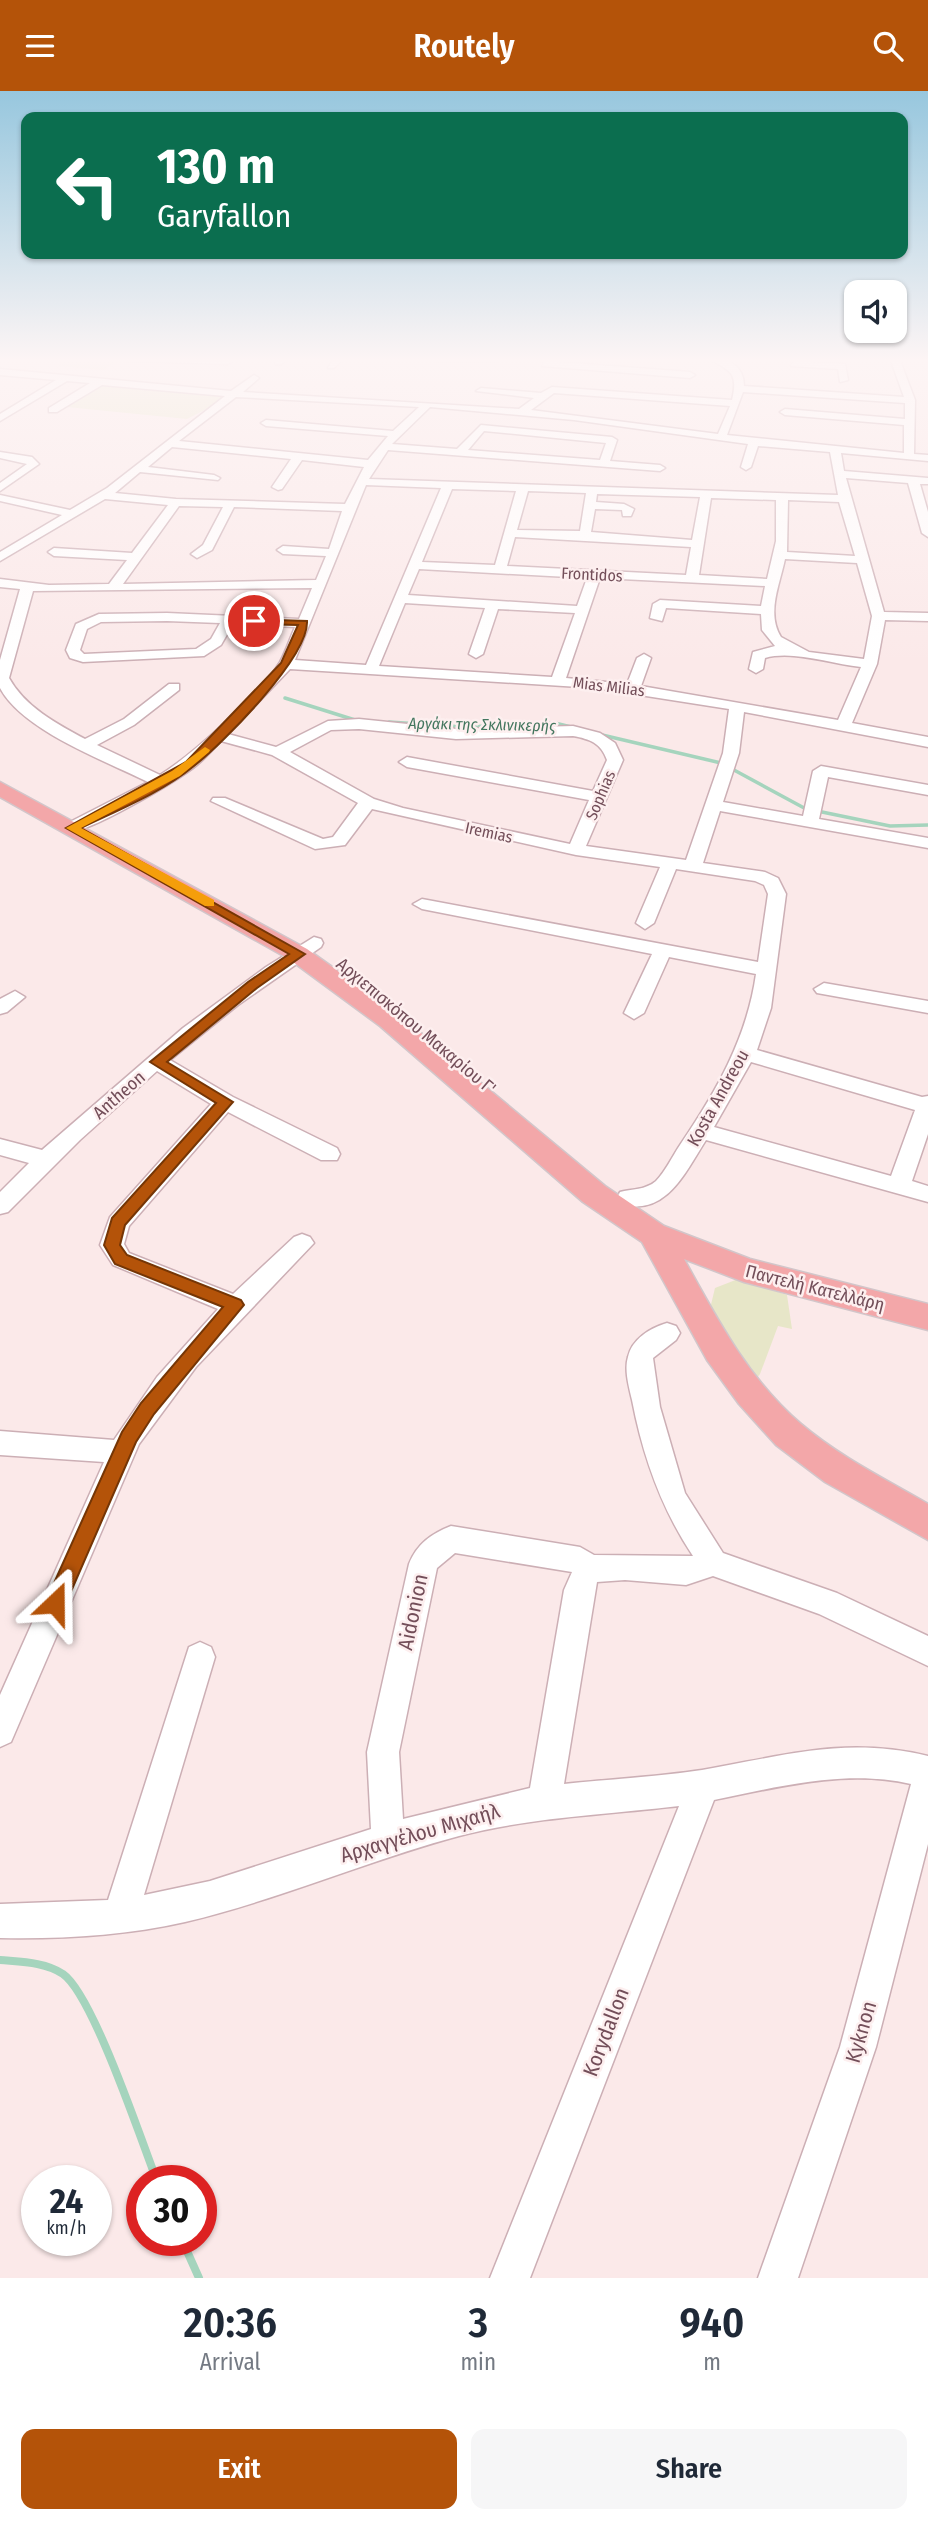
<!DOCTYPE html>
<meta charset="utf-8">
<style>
:root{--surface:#fff;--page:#f6f6f7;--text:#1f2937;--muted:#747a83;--accent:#b45309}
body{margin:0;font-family:"Fira Sans Condensed",sans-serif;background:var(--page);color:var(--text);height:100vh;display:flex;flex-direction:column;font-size:26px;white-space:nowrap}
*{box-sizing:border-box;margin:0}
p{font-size:23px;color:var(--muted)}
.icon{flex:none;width:38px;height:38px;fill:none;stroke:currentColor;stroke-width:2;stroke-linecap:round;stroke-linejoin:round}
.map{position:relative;height:2187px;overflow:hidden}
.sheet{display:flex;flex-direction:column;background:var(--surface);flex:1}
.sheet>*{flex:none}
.guide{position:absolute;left:21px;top:21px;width:887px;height:147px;border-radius:14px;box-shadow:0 2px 5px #0004;background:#0b6e4f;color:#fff;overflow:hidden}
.tools{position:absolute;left:844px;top:189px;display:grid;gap:14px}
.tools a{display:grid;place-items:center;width:63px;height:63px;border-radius:14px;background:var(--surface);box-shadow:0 2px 5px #0004;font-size:35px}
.speed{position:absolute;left:21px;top:2074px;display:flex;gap:14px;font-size:35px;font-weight:700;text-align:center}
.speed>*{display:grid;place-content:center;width:91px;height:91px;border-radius:50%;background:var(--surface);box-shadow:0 2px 5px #0004;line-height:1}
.speed small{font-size:18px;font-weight:400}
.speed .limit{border:10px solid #d22;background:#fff;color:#111}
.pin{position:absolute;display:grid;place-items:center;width:60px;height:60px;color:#fff;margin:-30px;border:4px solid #fff;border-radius:50%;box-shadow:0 2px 7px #0007}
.me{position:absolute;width:77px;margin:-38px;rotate:23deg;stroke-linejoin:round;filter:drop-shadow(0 0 5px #0008)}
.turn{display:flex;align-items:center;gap:24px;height:147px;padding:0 21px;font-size:32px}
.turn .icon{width:91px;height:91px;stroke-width:2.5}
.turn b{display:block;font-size:49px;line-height:60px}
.eta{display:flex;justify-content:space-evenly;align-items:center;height:119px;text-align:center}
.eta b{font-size:42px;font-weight:600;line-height:49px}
.action{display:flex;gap:14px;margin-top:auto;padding:14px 21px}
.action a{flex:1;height:80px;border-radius:14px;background:var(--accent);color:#fff;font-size:28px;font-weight:600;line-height:80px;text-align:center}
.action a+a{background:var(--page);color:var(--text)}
header{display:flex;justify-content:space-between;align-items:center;height:91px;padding:0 21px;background:var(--accent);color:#fff;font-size:32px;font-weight:600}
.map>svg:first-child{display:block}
.green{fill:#e7e6c8}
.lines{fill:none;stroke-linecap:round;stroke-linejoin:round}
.stream-far1{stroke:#a5d4bd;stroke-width:3.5}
.stream{stroke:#a5d4bd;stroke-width:8}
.minor-casing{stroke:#ccafb5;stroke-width:3}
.major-casing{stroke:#d2c6ca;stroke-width:3}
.minor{fill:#fff;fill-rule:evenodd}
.major{fill:#f3a7a9;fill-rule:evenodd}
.route{fill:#b45309;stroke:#753606;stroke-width:2}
.slow{fill:#f59e0b}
.labels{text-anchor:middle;stroke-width:5;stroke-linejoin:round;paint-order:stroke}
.far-street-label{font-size:16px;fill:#734e59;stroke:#fdefef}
.far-water-label{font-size:16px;font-style:italic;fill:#43765e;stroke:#fdefef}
.street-label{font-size:18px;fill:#734e59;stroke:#fdefef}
.near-street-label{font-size:21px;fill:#734e59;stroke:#fdefef}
</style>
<header><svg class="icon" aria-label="menu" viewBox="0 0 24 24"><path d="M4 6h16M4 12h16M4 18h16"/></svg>Routely<svg class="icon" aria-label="search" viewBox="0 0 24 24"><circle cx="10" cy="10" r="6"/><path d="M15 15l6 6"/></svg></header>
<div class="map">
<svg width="928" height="2187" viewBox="0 0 928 2187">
<rect width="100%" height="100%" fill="#fbe9e9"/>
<path class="green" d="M68,267l53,1 -17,11 -46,-4z
M103,293l131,11 -47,24 -120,-12z
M738,1188l49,16 5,34 -14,-3 -18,48 -6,8 -45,-69 6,-25z"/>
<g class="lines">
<path class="stream-far1" d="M285,607l70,22
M389,631l77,5 89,-4 16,4
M598,643l123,29
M734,679l72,39
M822,721l68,14 38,-1"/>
<path class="stream" d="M0,1869c21,2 45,2 63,14 30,21 78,166 94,207
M182,2149l17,38"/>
<defs>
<path id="minor" d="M122,267h92l19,3 -5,3 -101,-3z
M278,267h11l-8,6h-6z
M334,267h10l-10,10h-6z
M432,267h69l-5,3h-59z
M708,267c19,-1 36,7 36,28l160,11 -14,-39h9l16,42 -1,54 14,1v6l-87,-8 3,18 84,7v6h-8l8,28v25l-6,-4 -14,-50 -62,-5 38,134 44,1v8l-43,-1 -8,44 -25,59 76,14v10l-184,-35 -5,41 -16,49 80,14 10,-45 8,-5 107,19v10l-100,-18 -9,42 109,19v10l-208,-37 -17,52 62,9 13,6 8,16 -15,114 -14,42 165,47 6,-1v38l-16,47 16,5v16l-222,-62c-20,31 -40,78 -86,64l-3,-6 3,-6c11,-3 26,-2 36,-11 9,-9 16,-24 24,-36 36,-53 67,-107 76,-171l-87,-17 -25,56 -10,6 -10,-6 28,-59 -230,-45 -9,-5 9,-5 336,63 10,-68 -4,-9 -9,-4 -79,-12 -22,54 -9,6 -9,-6 24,-56 -84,-12 -204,-46 -27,36 -30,4 -104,-48 2,-3h12l98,41 10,-2 25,-34 -86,-48 -51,-14c-9,9 -18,20 -28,27 -19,14 -108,68 -127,64l-2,-4 2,-4 82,-42c-42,-21 -125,-51 -148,-94v-28l20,-71 -20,-2v-8l49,6 60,-1 18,-24 -73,-4 -6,-4 6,-4 78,5 36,-48 -63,-6 -105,62v-9l62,-37 -62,-14v-6l70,15 37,-22 118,-92 -123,-11 -45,27h-8v-4l41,-25 -23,-2 -67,40v-7l56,-34 -56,-5v-6l231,22 23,-16 5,3 -16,14 276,17 15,-11 -58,-7 5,-3 60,5 11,-6 180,13c7,-29 -3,-29 -24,-42zM743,301l162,11v16l-120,-10 -5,3 5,3 119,10v28l-177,-18zM554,302l176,13 -12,28 -187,-24zM236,306l183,10 -26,24 -127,-11 -5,3 5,3 122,10 -20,24 -189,-19zM430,316l144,13 174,24 -7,23 5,3 5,-3 7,-21 72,6 8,43 -469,-16 19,-29 272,21 5,-3 -5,-3 -50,-4 7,-21 -5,-3 -131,-12 -24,24 -65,-5zM484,340l122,12 -6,17 -132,-10zM172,356l119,12 -19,28 6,3 4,-1 20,-29 62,7 -19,37 -169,-5 -61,-6 25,-21 78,8 2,-2 -6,-3 -66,-8zM366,394l75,3 -75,177 -71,-5zM452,398l64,2 -21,74 -73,-3zM528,400l58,2 -6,38 -63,-1zM597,403l103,3 -8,43 -101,-8 4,-23 27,1 1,6h8l3,-7 -10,-5 -28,-2zM711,407l65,2v41l-9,38 -68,-4zM788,409l51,2 16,54 -68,-4zM179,415l44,1 -20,38 -12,9 6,4 15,-8 22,-43 108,4 -13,38 -46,-3 -6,4 6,4 43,2 -10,24 -193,4zM515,446l176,10 -5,28 -179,-9zM785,468l72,4 15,53 -8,43 -55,-7 -28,-15c-15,-24 -1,-53 4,-78zM419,478l168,9 -10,28 -169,-11zM600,487l165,8 -4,20 -101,-6 -7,4 -3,14 12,3 4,-13 95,6 1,16 13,16 -22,6 -4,17 7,4 7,-4 2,-11c28,-8 66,6 96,9l-23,53 -197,-34 10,-28 -7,-4 -7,4 -10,26 -61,-6zM312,497l-13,31 -132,-6 -68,1 -23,10 -10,26 4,8 13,4 121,-6 17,-11 12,-21 62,3c-5,11 -9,24 -15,35 -19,31 -89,94 -120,113l-63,-30 37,-20 45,-35v-6h-10l-45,35 -39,20c-28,-15 -60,-32 -76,-61l24,-87zM405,512l80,5 -16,46 7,4 7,-4 15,-45 77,4 -23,64 -173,-11zM167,530l53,2 -9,16 -15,10 -112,5 -4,-4 7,-21 14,-7zM290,578l305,19 134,21 -6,44 -37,107 -100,-14 37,-86 -8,-17 -15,-10 -27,-7 -117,3 -97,-10 -31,2 -52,26 -48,-13zM359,638l97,10 117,-3c17,3 28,7 34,24l-14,31 -186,-34 -8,5 8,5 182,33 -19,44 -167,-36 -29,-9 -84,-47 41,-22zM751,971l164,48 -24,66 -177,-49z
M545,270l145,11 5,3 -5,3 -148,-12z
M794,270l51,3 3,16 -8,2 -2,-13 -47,-3z
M0,361l32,5 7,7 -39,27v-8l27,-19 -27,-6z
M314,846l7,2 2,4 -2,4 -83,58 -68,55 63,37 104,51 3,6 -3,6h-16l-93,-48 -99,114 -5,18 5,9 104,41 61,-57 8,-3 8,3 4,6 -118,124 -57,77 -128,298 -11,5v-52l104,-233 -104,-7v-24l114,9 43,-63 61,-68 -105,-44 -13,-20 10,-28 101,-113 -54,-33 -77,69 -72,72 -8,2v-22l29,-29 -29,-8v-16l42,11 141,-122 83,-61z
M824,892l104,18v12l-111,-20 -3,-4z
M15,900l10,6 -18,15 -7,2v-15z
M667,1232l9,3 4,7 -4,7 -23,18 7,49 25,86 38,60 114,40 91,43v30l-109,-52 -106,-38 -27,9 -61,-5 -28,2 -33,202c46,-5 92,-7 138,-14 82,-14 142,-34 226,-14v88l-52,203 -78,231h-40l82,-231 71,-263c-66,-15 -133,3 -197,16l-184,478h-40l189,-472c-75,9 -147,11 -220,30 -93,25 -181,64 -274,86 -61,14 -123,17 -185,16v-34l108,-4 81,-253 11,-5 11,5 4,10 -71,238 66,-14 161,-52 -4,-77 42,-188c8,-20 22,-30 42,-38l129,21 14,8 99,1c-32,-48 -50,-99 -61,-156 -3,-13 -8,-30 -4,-43 4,-18 22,-29 39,-34zM455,1462l117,19 -8,18 -34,198 -127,31 -4,-67 38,-184z"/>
<path id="major" d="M0,691l307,167 91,65 207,172 59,40 86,33 178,45v26l-184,-48 -60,-23c33,60 65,121 117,165 39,33 84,55 127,80v36l-103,-58 -49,-37 -37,-41 -32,-44 -65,-118 -59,-40 -203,-176 -91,-67 -289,-162z"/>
</defs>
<use href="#minor" class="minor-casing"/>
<use href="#major" class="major-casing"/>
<use href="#minor" class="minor"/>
<use href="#major" class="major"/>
</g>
<linearGradient id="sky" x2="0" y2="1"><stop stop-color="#97c7de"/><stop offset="0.47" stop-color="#fdf5f5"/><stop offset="1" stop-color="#fdf5f5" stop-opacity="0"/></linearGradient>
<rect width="928" height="573" fill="url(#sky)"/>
<path class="route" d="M250,528l57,2c2,36 -84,122 -113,145 -33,27 -76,44 -113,62l224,126 -48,34 -90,74 66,40 -108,123 -5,20 7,10 114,45 3,5 -90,109 -18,28 -73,168 -8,3 -7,-3 -3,-7 77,-171 19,-29 82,-96 -108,-43 -11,-19 8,-27 104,-115 -66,-41 98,-80 41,-28 -223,-126 120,-66 95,-99 17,-38 -44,-1z"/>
<path class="slow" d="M205,656l5,3 -1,2 -29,24 -99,52 133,72v6h-9l-139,-78 106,-57z"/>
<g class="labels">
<g class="far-street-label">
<text transform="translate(592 483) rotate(3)" y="6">Frontidos</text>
<text transform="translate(609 595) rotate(7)" y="6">Mias Milias</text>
<text transform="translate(600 704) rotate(-67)" y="6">Sophias</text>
<text transform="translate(489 741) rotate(12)" y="6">Iremias</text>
</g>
<g class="far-water-label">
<text transform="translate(482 633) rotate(1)" y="6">Αργάκι της Σκλινικερής</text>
</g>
<g class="street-label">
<text transform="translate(416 935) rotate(40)" y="6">Αρχιεπισκόπου Μακαρίου Γ'</text>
<text transform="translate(119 1004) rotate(-41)" y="6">Antheon</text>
<text transform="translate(718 1007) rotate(-61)" y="6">Kosta Andreou</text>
<text transform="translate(815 1197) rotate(14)" y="6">Παντελή Κατελλάρη</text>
</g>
<g class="near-street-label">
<text transform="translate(413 1521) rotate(-78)" y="7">Aidonion</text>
<text transform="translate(420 1742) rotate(-16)" y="7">Αρχαγγέλου Μιχαήλ</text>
<text transform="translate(606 1941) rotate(-69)" y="7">Korydallon</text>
<text transform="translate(861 1941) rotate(-74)" y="7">Kyknon</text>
</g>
</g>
</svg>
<div class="tools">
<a><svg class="icon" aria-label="sound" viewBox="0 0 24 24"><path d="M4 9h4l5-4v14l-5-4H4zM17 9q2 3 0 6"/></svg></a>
</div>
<div class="speed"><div>24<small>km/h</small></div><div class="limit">30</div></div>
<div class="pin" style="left:254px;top:530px;background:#d93025"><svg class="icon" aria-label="arrive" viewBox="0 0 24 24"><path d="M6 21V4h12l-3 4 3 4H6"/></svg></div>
<svg class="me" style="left:55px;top:1512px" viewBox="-20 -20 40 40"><path d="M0-17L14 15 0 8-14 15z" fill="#b45309" stroke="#fff" stroke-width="4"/></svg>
<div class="guide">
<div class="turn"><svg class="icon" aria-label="left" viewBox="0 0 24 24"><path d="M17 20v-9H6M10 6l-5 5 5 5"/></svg><div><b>130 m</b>Garyfallon</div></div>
</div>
</div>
<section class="sheet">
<div class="eta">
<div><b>20:36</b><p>Arrival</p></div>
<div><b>3</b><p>min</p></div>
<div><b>940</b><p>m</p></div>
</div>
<div class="action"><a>Exit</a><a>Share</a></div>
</section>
